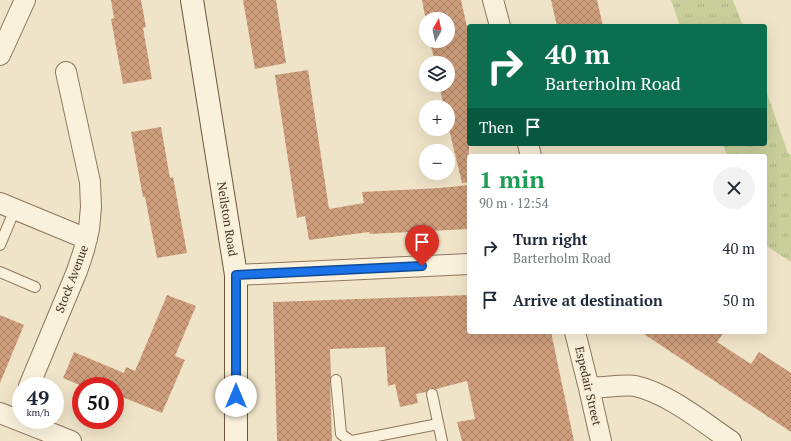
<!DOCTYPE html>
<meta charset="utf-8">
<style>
:root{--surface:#fff;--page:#f2f2f3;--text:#1f2937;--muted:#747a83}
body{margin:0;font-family:"PT Serif",serif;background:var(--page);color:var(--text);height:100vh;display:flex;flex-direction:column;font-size:15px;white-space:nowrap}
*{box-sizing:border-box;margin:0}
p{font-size:13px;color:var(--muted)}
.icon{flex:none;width:22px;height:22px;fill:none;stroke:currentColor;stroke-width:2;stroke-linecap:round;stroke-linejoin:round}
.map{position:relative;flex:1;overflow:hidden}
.drawer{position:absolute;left:467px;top:154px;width:300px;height:180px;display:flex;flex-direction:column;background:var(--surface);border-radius:4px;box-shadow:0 4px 16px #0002}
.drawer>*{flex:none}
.hud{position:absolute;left:467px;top:24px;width:300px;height:122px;border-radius:4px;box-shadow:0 4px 16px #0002;background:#0b6e4f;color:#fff;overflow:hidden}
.needle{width:26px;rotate:9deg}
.tools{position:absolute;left:419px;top:12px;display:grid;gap:8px}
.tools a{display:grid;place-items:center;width:36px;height:36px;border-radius:50%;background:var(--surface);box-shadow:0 4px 16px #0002;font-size:20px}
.speed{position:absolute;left:12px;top:377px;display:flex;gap:8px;font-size:20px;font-weight:700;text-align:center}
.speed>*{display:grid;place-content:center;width:52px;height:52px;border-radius:50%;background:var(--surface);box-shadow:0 4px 16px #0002;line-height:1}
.speed small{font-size:10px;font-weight:400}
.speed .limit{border:6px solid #d22;background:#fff;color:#111}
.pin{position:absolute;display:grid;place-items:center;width:34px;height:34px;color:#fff;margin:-41px -17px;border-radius:50% 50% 50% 0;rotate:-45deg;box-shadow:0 0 4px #0007}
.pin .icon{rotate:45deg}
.me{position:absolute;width:44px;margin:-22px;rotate:0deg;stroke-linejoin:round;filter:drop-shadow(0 0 3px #0008)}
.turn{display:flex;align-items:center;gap:14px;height:84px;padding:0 12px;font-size:18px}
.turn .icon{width:52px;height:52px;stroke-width:2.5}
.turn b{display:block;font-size:28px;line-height:34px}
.then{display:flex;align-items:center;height:38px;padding:0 12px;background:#0003;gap:8px;font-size:15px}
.round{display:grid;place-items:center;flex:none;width:42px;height:42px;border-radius:21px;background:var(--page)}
.overview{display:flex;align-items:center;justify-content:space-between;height:68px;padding:0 12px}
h1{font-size:24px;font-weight:600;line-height:30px;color:#1e9e55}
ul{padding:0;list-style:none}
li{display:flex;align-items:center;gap:12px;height:52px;padding:0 12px}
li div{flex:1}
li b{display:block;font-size:15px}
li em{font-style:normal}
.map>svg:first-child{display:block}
.grass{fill:url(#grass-tufts)}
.building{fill:url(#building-cross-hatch)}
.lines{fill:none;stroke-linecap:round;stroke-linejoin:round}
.lane-casing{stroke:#8d765c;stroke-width:12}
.street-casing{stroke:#8d765c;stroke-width:22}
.secondary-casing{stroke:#6f573f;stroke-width:24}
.lane{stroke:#faf1dc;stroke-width:10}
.street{stroke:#faf1dc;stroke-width:20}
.secondary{stroke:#faf1dc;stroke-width:22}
.route-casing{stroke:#114b97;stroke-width:10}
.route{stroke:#1a73e8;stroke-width:7}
.labels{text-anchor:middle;stroke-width:3.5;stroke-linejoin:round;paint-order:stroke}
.street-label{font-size:12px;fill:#3d2e20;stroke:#f7eed8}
</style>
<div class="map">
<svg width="791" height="441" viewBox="0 0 791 441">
<defs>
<pattern id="grass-tufts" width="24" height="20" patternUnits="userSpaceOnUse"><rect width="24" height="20" fill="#c9cf9b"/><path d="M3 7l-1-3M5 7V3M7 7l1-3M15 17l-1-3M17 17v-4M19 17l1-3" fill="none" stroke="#aeb285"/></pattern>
<pattern id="building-cross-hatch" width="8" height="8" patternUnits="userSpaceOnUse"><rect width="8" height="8" fill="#cf9f7d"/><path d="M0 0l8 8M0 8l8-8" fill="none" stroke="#a98266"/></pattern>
</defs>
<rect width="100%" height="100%" fill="#f0e4c8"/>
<path class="grass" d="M671,0h62l10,26h-63z
M765,88l23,65 3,2v107l-26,-17v-89h-38l-4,-12h42z"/>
<path class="building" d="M111,0h30l5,27 -3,1 9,51 -29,5 -12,-65 3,-1z
M243,0h33l10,63 -31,6z
M422,0h39l8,36v146l-7,1 -14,-58v-18h-4l-5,-22h9v-22h-13l-5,-22h18v-22h-22v2z
M551,0h46l6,26h-46z
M308,70l21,139 35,-6 -2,-11 78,-4 29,-3v44l-99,5 -1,-2 -60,8 -4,-24 -8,2 -22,-143z
M161,127l9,51 3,-1 14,76 -30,5 -12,-61h-2l-12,-65z
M167,295l29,11 -21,50 10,4 -23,53 -47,-19v-8h-33l-19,-8 11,-26 50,21 2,-6 9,4z
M469,295v37h82l23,109h-112l-5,-19 18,-3 -8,-38 -31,8 -6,-1 -4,4 -10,2 2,9 -18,4 -5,-23 -7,2 -3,-39 -55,2 1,28 -1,4 2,60h-55l-4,-139z
M0,315l24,10 -24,58z
M641,332h83l-7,10 34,22 8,-12 32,21v59z"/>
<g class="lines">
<defs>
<path id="lane" d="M0,245l15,-36
M0,272l35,15
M336,380l5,54 10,7
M432,394l10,47
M352,441l86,-17"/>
<path id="street" d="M493,0l7,26
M0,55l25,-55
M528,144l3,12
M0,203l87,36
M236,275l233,-11
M575,332l14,56 12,53
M29,386l48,-115 7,-21 5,-21 2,-22 -1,-25 -24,-110
M589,388c12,0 37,-4 46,-2 33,7 69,37 96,55
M0,413l71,28"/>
<path id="secondary" d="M192,0l44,275v166"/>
</defs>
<use href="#lane" class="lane-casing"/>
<use href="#street" class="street-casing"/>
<use href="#secondary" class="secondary-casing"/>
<use href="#lane" class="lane"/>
<use href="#street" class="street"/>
<use href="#secondary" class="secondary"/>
</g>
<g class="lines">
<defs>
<path id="route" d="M236,396v-121l186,-9"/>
</defs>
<use href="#route" class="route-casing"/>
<use href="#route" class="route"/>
</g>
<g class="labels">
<g class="street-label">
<text transform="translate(227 219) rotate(81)" y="4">Neilston Road</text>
<text transform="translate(72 279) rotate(-69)" y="4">Stock Avenue</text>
<text transform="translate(588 386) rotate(77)" y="4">Espedair Street</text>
</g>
</g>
</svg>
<div class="tools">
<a><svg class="needle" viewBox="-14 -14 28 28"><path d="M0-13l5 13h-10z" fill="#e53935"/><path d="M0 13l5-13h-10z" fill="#747a83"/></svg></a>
<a><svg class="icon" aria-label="layers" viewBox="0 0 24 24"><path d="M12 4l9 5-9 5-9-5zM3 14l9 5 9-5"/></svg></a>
<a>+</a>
<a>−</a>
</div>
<div class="speed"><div>49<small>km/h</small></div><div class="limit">50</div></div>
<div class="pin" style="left:422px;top:266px;background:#d93025"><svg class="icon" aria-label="arrive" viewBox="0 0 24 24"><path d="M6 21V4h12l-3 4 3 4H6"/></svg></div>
<svg class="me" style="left:236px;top:396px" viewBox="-20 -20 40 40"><circle r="19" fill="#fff"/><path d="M0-13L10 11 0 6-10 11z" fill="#1a73e8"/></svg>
<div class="hud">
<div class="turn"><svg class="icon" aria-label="right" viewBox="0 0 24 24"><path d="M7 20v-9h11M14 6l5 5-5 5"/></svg><div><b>40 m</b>Barterholm Road</div></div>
<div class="then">Then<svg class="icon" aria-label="arrive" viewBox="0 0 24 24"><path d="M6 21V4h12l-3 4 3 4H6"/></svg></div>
</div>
<section class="drawer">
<div class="overview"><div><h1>1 min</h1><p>90 m · 12:54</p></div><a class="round"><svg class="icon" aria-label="close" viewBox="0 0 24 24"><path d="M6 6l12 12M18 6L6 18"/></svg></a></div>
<ul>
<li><svg class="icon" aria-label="right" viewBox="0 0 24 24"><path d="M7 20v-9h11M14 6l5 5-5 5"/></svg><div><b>Turn right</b><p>Barterholm Road</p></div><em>40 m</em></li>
<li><svg class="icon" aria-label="arrive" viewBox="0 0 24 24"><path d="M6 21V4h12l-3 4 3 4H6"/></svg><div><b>Arrive at destination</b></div><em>50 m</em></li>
</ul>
</section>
</div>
